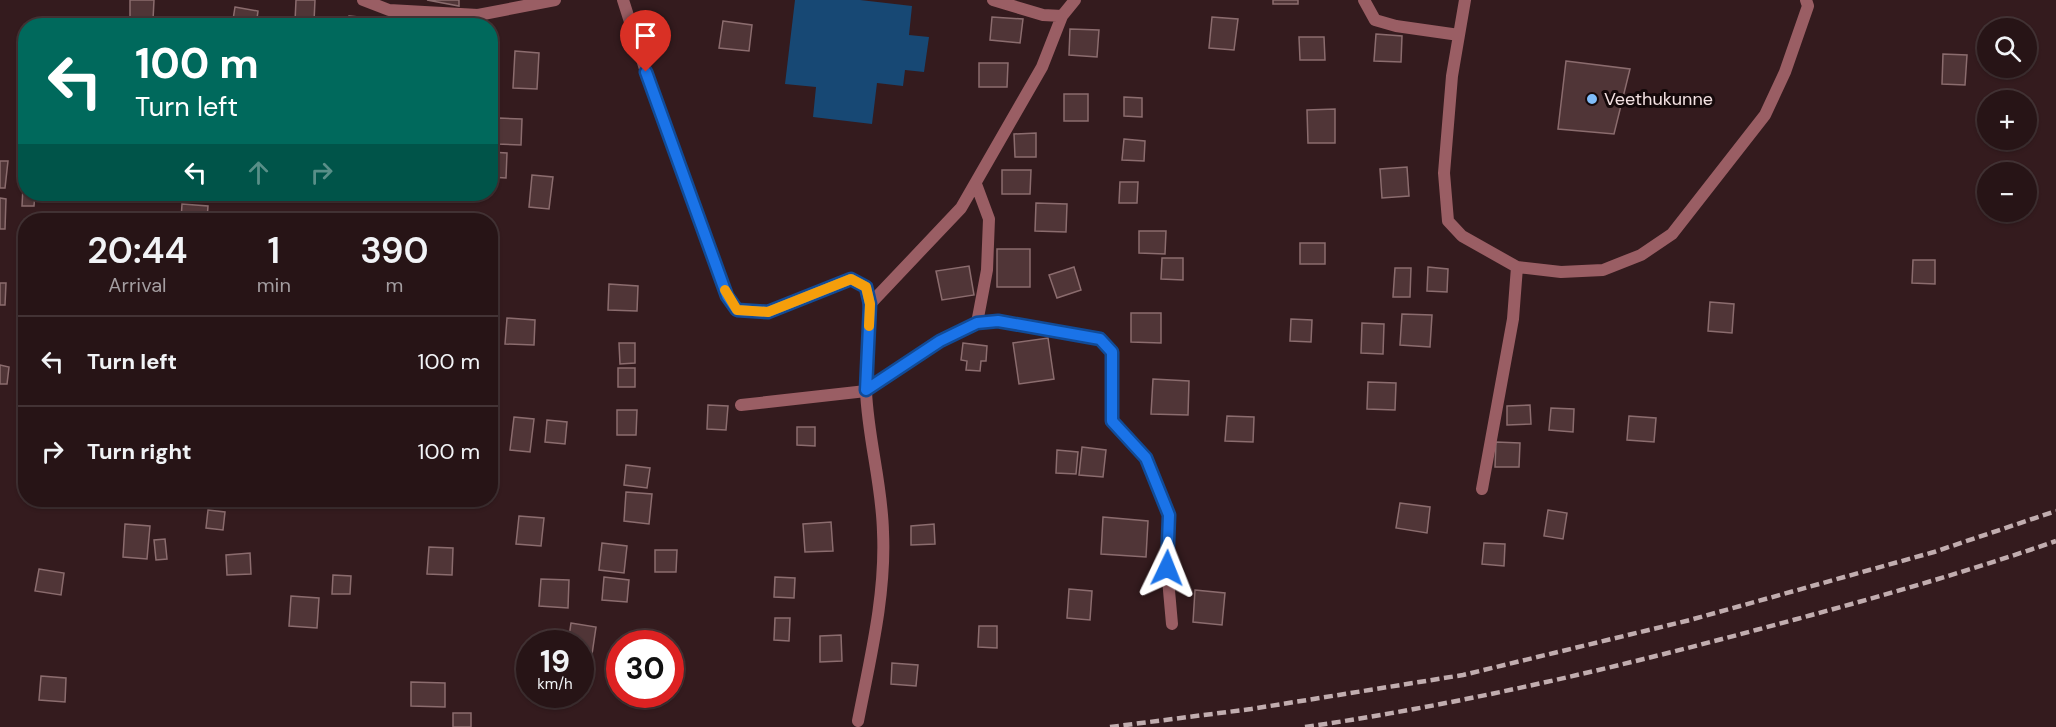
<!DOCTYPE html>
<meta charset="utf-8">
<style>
:root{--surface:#271416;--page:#2f1d1f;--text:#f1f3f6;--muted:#a49ea1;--line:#433335}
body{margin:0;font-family:"DM Sans",sans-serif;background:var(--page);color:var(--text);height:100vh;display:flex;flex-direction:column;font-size:22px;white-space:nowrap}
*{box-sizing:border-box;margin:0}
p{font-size:20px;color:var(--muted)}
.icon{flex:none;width:33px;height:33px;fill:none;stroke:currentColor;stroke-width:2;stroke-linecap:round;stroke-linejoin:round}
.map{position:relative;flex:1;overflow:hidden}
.sheet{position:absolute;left:18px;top:213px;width:480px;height:294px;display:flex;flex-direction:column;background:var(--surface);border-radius:24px;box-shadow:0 2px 4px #0004,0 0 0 2px var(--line)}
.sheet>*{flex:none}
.hud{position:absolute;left:18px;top:18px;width:480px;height:183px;border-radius:24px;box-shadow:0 2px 4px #0004,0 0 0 2px var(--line);background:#00695c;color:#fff;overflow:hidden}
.tools{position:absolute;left:1977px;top:18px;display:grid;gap:12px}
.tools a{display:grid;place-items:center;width:60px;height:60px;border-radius:50%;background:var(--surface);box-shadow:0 2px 4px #0004,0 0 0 2px var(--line);font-size:30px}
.speed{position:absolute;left:516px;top:630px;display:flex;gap:12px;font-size:30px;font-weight:700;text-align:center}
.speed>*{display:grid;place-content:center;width:78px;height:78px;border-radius:50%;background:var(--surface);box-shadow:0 2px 4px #0004,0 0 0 2px var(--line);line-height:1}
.speed small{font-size:15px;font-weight:400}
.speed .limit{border:9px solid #d22;background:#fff;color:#111}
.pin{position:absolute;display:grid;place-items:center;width:51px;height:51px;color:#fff;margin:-62px -26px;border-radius:50% 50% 50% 0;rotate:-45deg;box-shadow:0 0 6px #0007}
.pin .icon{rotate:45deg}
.me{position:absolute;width:66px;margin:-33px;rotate:2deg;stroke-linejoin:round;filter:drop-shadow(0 0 4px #0008)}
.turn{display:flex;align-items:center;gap:21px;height:126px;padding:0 18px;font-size:27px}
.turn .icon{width:78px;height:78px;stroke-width:2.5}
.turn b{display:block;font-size:42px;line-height:51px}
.lanes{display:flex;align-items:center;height:57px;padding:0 18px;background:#0003;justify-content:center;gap:30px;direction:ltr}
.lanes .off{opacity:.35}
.eta{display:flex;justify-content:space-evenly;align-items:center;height:102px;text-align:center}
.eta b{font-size:36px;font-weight:600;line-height:42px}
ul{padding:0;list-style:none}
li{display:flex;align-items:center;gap:18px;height:90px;padding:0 18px;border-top:2px solid var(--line)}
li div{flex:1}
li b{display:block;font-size:22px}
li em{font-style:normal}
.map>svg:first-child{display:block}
.water{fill:#174874}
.building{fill:#503537;stroke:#8b6c6e;stroke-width:1.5}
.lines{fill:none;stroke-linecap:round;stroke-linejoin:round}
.minor{stroke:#9a5e64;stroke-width:12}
.rail{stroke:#c1adaf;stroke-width:4.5;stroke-dasharray:9 4.5;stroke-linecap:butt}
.route-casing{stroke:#114b97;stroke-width:15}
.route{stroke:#1a73e8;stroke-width:10}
.slow{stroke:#f59e0b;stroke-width:10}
.poi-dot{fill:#80bdfa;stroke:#15090a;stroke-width:2}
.labels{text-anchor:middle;stroke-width:6;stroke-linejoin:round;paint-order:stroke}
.poi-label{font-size:18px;fill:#f4e2e3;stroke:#15090a;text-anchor:start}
</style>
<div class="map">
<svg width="2056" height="727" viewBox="0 0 2056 727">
<rect width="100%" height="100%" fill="#341b1e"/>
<path class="water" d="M795,0h65l52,6 -3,29 20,2 -5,35 -19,-2 -2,16 -26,-3 -5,41 -59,-7 3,-30 -31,-3z"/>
<path class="building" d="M130,0h24l-1,20h-23z
M296,0h19l-1,22 -19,-1z
M427,0h32v6z
M1273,0h25v4h-25z
M235,7l23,4 -2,15h-24z
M349,16l20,2 -1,8h-20z
M992,17l31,2 -3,24 -30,-3z
M1212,17l26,2 -4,31 -25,-2z
M723,21l29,4 -3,26 -30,-3z
M1070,29l29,1 -2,27 -28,-2z
M1376,34l26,2 -1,26 -27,-1z
M1299,37h25l1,23h-25z
M515,51l24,2 -2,36 -24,-1z
M1943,54l24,1 -2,30 -23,-1z
M1566,61l64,8 -16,65 -56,-5z
M979,63h29l-1,24h-28z
M1064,94h24v27h-24z
M1124,97l18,1v19l-18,-1z
M1335,109v34h-27l-1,-33z
M499,118l23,1 -1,26 -24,-1z
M1036,133v24h-21l-1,-23z
M1124,139l21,2 -1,20 -22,-1z
M490,152l17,1 -1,25 -16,-1z
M0,161h8l-3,27h-5z
M1407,167l2,29 -27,2 -2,-29z
M1002,170h29l-1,24h-28z
M532,175l21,2 -4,32 -20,-2z
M1120,182h18l-1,21h-18z
M23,187h3v7h9l-1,12h-12z
M0,198l6,1 -1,30h-5z
M1036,203l31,1 -1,28 -31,-1z
M182,204l26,2 -1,14h-26z
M1139,231h27l-1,23 -26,-1z
M1300,243h25v21h-25z
M997,249h33v38h-33z
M1162,258h21v22l-22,-1z
M1913,260h22v24l-23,-1z
M969,266l5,29 -32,5 -6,-29z
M1074,267l7,23 -24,8 -8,-23z
M1428,267l20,2 -1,23 -20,-1z
M1395,268h16l-1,29h-17z
M0,283h6l-1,22h-5z
M609,284l29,2 -1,25 -29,-1z
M1710,302l24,2 -2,29 -24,-2z
M1131,313h30v30l-30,-1z
M1402,314l30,1 -2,32 -30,-2z
M507,318l28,2 -1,25 -29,-1z
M1291,319l21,1 -1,22 -21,-1z
M1362,323l22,1 -1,30 -22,-1z
M1048,338l6,41 -35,5 -6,-41z
M619,343h16v20l-15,1z
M963,343l24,3 -1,15h-5l-1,10 -14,-1 1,-9 -6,-1z
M0,365l9,2 -2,17h-7z
M618,368h17v19h-17z
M1153,379l36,2 -1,34 -37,-1z
M1368,382l28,1 -1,27 -28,-1z
M708,405l20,1 -2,24 -19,-1z
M1530,405l1,19 -24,1v-19z
M1551,408l23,1 -1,23 -24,-2z
M617,410h20l-1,25h-19z
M1227,416l27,1 -1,25 -28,-1z
M1629,416l27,2 -2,24 -27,-2z
M514,417l20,2 -4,33 -20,-2z
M547,420l20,2 -2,22 -20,-2z
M797,427h18v19l-18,-1z
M1496,442l24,1 -1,24h-24z
M1082,447l24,3 -3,27 -24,-2z
M1057,450l21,2 -2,22 -20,-1z
M626,465l24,3 -3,20 -23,-3z
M626,492l26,2 -3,30 -25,-3z
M93,500h28v7h-28z
M1400,503l30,4 -3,26 -31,-5z
M208,510l17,2 -2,18 -17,-2z
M1548,510l19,3 -4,26 -19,-3z
M519,516l25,2 -3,28 -25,-2z
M1103,517l45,4 -2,36 -45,-3z
M831,522l2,29 -28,1 -2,-28z
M125,524l25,2 -3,33 -24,-2z
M934,524l1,20 -24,1v-19z
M165,539l2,20 -11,1 -2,-20z
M602,543l25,3 -3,27 -25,-3z
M1484,543l21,1 -1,22 -22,-2z
M429,547l24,1 -1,27 -25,-1z
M655,550h22l-1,22h-21z
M250,553l1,21 -24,1 -1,-20z
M39,569l25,4 -3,22 -26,-4z
M333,575l18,1 -1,18h-18z
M604,577l25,3 -2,22 -25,-2z
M775,577l20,1 -1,20 -20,-1z
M541,579l28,1 -1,28 -29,-2z
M1069,589l23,2 -2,29 -23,-2z
M1195,590l30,3 -3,32 -29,-3z
M291,596l28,2 -2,30 -28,-2z
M775,618h15l-1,23 -15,-1z
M571,623l25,4 -5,34 -11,-1v-16h-12z
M979,626h18v22l-19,-1z
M841,635l1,26 -22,1v-26z
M670,658l13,1 -2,27 -11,-1z
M892,663l26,2 -2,21 -25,-2z
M41,676l25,2 -1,24 -26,-2z
M411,682l34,1v24l-34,-1z
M453,713h18v14h-18z"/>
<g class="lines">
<path class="minor" d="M363,0l26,10 89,5 77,-15
M623,0l23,72 81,223 10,15 31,2 83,-33 15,8c8,34 -1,70 0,104 2,48 16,93 17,141 3,63 -13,127 -25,189
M993,0l50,15 19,1 13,-16
M1364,0l11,20 21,6 63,9
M1465,0l-13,76 -8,97 4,48 14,15 55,31 44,5 42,-2 38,-15 31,-21 93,-119 20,-43 23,-66 -2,-6
M870,304l91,-96 81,-141 20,-51
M977,323l21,-2 102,18 12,13v69l34,37 23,57 -2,53 5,56
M741,405l125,-14 74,-50 37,-18 10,-53 2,-51 -13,-35
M1482,489l31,-170 4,-52"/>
<path class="rail" d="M1110,727l141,-18 212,-34 227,-55 244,-68 122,-41
M1305,727c152,-22 302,-57 451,-97 101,-27 202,-55 300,-89"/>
</g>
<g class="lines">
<defs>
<path id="route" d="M646,72l81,224 10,14 31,2 83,-33 15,8 4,17 -4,86 74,-49 37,-18 21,-2 102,18 12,13v69l34,37 23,57 -2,53"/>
</defs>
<use href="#route" class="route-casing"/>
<use href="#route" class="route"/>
<path class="slow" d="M725,290l12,20 31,2 83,-33 15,8 4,17 -1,22"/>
</g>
<circle class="poi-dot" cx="1592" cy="99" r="6"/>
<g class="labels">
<g class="poi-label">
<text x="1604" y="105">Veethukunne</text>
</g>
</g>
</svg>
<div class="tools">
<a><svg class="icon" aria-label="search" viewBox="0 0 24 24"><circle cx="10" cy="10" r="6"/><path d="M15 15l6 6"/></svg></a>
<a>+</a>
<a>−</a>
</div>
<div class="speed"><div>19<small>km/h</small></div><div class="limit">30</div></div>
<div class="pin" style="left:646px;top:72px;background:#d93025"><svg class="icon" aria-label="arrive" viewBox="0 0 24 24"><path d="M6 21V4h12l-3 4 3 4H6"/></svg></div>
<svg class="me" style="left:1167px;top:568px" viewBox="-20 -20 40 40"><path d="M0-17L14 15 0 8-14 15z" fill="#1a73e8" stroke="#fff" stroke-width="4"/></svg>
<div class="hud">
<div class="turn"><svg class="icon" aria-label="left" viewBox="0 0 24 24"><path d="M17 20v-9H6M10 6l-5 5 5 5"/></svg><div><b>100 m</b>Turn left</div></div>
<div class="lanes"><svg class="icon" aria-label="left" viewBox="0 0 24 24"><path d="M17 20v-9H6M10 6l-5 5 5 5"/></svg><svg class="icon off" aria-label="ahead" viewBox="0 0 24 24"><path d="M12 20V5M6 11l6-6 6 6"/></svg><svg class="icon off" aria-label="right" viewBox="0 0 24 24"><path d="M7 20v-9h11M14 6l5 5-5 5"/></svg></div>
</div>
<section class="sheet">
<div class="eta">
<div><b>20:44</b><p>Arrival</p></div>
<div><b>1</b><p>min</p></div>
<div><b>390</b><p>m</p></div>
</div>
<ul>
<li><svg class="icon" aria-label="left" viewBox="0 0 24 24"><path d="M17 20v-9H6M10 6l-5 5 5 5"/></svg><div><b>Turn left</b></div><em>100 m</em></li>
<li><svg class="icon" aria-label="right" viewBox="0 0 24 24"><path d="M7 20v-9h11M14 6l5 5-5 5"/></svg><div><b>Turn right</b></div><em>100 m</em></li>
</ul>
</section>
</div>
